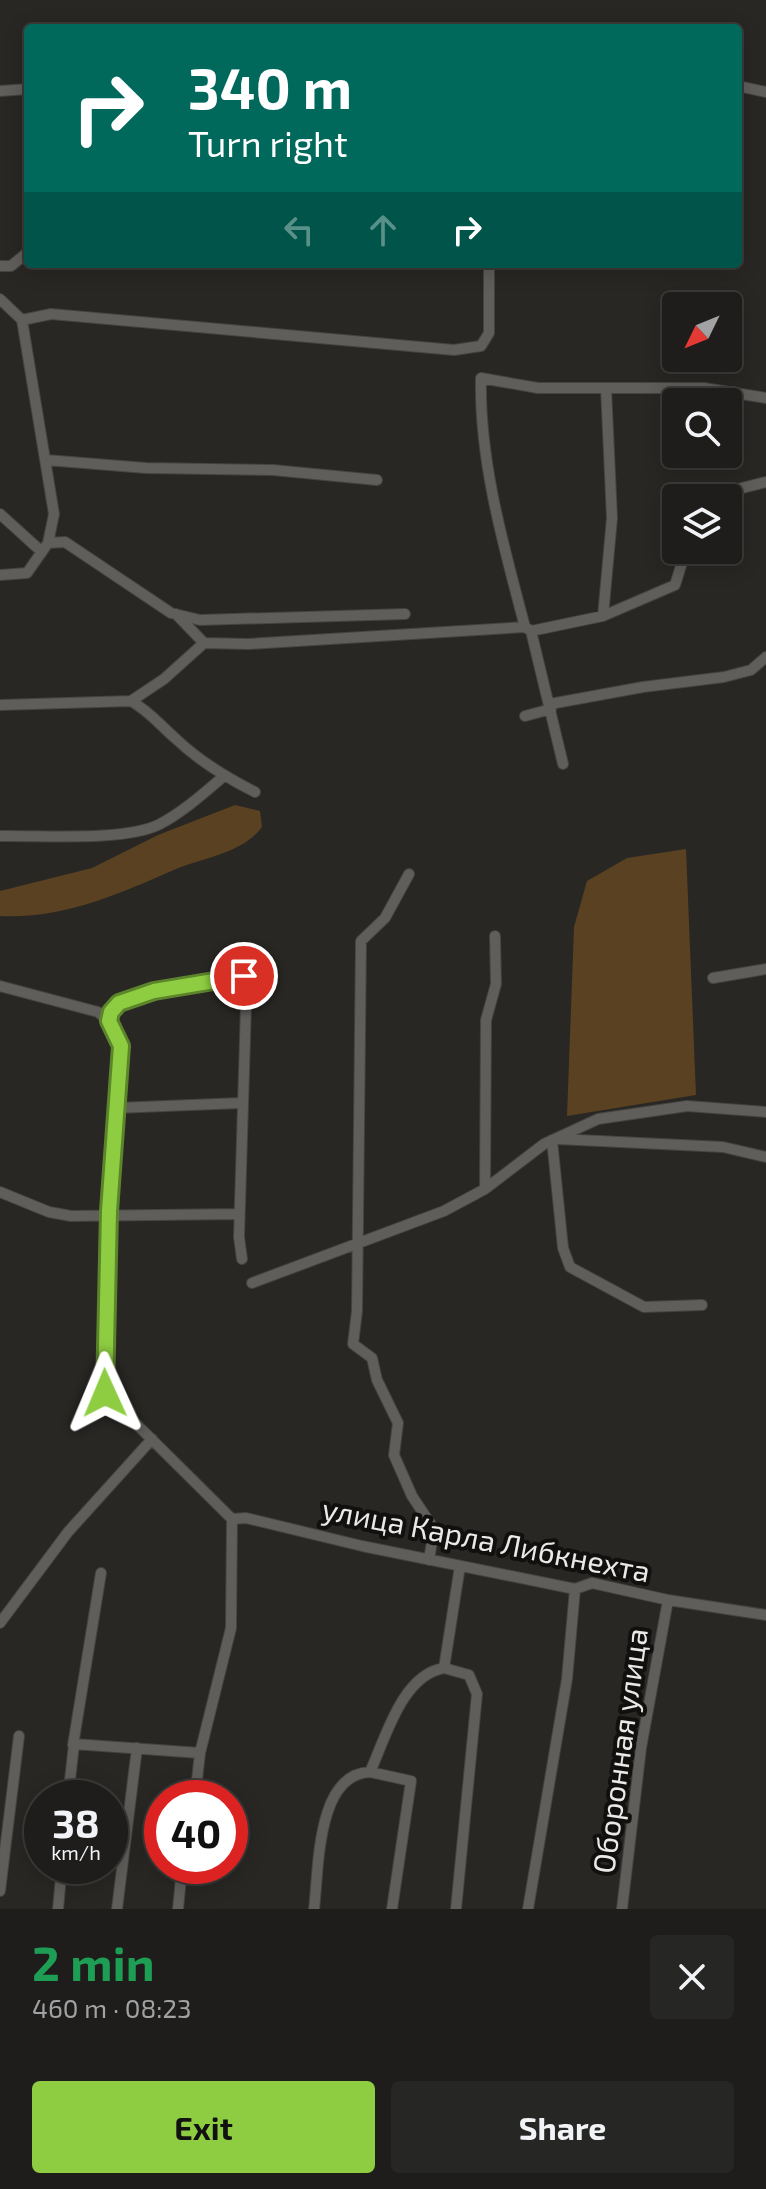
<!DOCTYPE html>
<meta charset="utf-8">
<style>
:root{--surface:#1e1d1b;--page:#262624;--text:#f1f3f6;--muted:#a1a2a3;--line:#3c3b3a;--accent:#8ecd42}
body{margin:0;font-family:"Exo 2",sans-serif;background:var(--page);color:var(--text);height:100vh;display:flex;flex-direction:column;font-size:30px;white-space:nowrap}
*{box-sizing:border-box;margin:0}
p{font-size:26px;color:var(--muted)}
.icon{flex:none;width:44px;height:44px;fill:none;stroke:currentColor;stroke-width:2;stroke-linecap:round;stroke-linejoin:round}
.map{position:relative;height:1909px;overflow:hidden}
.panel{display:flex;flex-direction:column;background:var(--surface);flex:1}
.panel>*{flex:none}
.guide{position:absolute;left:24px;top:24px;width:718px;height:244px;border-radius:8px;box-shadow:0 4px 20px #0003,0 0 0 2px var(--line);background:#00695c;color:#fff;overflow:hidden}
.needle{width:52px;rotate:227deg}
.buttons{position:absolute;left:662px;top:292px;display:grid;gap:16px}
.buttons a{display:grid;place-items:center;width:80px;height:80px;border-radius:8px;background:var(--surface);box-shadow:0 4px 20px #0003,0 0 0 2px var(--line);font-size:40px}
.speed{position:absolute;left:24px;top:1780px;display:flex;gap:16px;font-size:40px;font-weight:700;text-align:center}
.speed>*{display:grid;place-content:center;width:104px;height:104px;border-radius:50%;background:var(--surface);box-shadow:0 4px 20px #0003,0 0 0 2px var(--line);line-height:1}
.speed small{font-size:20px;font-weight:400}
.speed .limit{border:12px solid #d22;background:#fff;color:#111}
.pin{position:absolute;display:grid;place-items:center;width:68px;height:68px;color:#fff;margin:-34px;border:4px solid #fff;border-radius:50%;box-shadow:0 2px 8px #0007}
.me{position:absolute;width:88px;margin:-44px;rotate:359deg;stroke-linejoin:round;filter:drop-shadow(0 0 6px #0008)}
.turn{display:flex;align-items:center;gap:28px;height:168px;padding:0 32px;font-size:36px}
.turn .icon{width:104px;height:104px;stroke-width:2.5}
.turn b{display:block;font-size:56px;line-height:68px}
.lanes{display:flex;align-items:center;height:76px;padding:0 32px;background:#0003;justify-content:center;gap:40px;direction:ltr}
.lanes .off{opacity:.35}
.round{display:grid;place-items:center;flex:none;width:84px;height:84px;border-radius:8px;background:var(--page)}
.headline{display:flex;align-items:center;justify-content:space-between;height:136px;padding:0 32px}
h1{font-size:48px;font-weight:700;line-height:60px;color:#1e9e55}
.action{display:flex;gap:16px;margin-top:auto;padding:16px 32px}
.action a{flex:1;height:92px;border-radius:8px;background:var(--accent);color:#111;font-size:32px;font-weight:700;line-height:92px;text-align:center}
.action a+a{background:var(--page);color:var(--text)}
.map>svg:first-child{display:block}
.green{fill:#594121}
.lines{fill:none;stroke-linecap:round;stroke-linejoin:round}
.minor-casing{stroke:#454341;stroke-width:12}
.minor{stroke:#605e5b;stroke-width:10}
.route-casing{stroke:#5c852b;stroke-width:20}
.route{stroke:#8ecd42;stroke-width:14}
.labels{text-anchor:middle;stroke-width:8;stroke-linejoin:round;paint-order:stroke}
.street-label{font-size:30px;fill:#eae9e7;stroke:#11100f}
</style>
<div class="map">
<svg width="766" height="1909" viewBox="0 0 766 1909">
<rect width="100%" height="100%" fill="#282724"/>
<path class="green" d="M235,805l25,6 2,16c-19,26 -57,30 -86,42 -57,25 -112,50 -176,47v-25l92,-23 66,-33z
M686,849l10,246 -129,21 7,-189 13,-46 40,-23z"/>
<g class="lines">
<defs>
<path id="minor" d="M738,86l28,6
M0,91l28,-2
M0,266h11l17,-14
M0,299l22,21 29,-6 403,36 27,-4 8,-13v-69
M22,320l32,194 -6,29
M46,460l100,8 127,2 104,10
M702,498l64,-16
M0,514l42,38
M0,575l27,-2 21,-30 17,-1 106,71 29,7 205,-6
M176,614l28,29 44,1 277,-17 6,4 72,-15 72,-31 11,-35
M603,616l9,-98 -6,-130
M525,627c-21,-80 -46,-166 -44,-249l57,10h166l62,10
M531,631l32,133
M131,701c18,10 28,23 44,37 23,22 52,40 80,54
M550,704l93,-17 81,-10 27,-7 15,-13
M0,705l131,-4 33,-22 40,-36
M525,716l26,-7
M0,836c41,-1 125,6 160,-12 23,-12 44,-31 64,-48
M409,874l-24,44 -24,23 -4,370 -4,33 19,14 5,22 21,43 -4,32 18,41 22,33 -5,31
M713,978l53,-9
M0,986l98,26 11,9 12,25 -12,165 -4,182 127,126
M109,1021c5,-34 105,-40 135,-45l2,29 -7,232 3,22
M116,1108l125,-5
M558,1139l165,8 43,10
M552,1140l11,108 7,19 74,40 58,-2
M485,1189l1,-169 10,-36 -1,-48
M0,1192l49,20 22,4 168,-2
M252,1283l192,-72 41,-22 59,-45 54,-25 89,-13 79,6
M232,1519l14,-1 116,28 213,43 17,-6 76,17 98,15
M0,1623l68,-91 84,-93
M73,1745l28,-172
M370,1772l41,9 -19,128
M68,1798l6,-54 126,9 31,-125 1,-109
M195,1798l5,-45
M0,1891l19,-155
M58,1909l4,-43
M117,1909l20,-161
M178,1909l3,-31 6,-12
M314,1909c5,-40 2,-135 56,-137 16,-35 32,-97 74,-104
M456,1909l21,-215 -8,-19 -25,-7 16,-102
M528,1909l39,-230 8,-90
M622,1909l19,-161 27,-148"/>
</defs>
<use href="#minor" class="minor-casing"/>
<use href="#minor" class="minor"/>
</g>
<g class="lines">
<defs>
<path id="route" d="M105,1393l4,-182 12,-165 -12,-25 2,-9 8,-9 35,-12 90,-15"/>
</defs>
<use href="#route" class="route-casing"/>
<use href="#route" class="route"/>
</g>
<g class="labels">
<g class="street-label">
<text transform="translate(486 1541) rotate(11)" y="10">улица Карла Либкнехта</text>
<text transform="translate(621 1751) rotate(-82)" y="10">Оборонная улица</text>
</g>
</g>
</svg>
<div class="buttons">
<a><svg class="needle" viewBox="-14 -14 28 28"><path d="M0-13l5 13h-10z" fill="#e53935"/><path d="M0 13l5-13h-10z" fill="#a1a2a3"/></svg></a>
<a><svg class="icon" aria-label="search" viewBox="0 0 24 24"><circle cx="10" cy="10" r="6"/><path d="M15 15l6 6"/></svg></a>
<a><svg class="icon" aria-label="layers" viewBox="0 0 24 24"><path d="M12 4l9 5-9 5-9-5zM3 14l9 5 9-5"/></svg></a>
</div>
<div class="speed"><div>38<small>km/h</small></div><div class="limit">40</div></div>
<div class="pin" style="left:244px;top:976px;background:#d93025"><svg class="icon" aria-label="arrive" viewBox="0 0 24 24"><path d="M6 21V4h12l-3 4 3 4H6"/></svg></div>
<svg class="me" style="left:105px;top:1393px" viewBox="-20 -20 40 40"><path d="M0-17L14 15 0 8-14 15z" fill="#8ecd42" stroke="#fff" stroke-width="4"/></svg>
<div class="guide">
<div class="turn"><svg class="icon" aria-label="right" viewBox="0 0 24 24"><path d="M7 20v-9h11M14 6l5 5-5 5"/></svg><div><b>340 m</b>Turn right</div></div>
<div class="lanes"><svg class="icon off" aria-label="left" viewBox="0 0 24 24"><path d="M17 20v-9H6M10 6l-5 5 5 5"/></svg><svg class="icon off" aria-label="ahead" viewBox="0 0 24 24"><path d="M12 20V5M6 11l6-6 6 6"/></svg><svg class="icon" aria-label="right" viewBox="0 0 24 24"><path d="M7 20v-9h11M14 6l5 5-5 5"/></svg></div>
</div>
</div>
<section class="panel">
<div class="headline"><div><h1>2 min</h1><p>460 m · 08:23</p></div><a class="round"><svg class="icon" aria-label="close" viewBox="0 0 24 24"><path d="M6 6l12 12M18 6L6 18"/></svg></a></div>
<div class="action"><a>Exit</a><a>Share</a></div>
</section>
